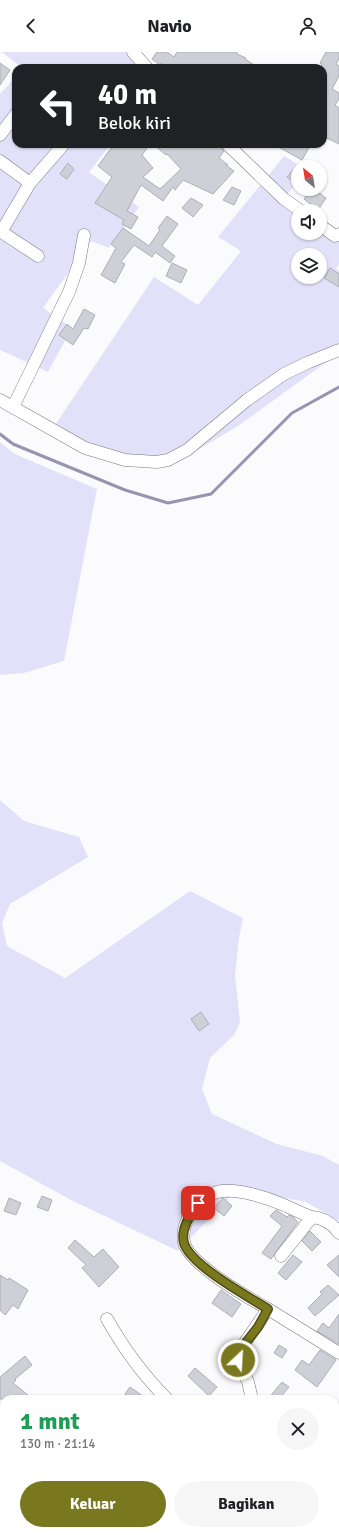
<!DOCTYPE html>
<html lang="id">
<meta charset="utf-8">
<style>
:root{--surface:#fff;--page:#f6f6f6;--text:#202124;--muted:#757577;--accent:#79781e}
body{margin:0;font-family:Signika,sans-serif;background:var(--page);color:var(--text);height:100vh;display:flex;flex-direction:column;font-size:15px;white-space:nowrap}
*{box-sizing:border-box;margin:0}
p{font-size:13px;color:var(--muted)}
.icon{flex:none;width:22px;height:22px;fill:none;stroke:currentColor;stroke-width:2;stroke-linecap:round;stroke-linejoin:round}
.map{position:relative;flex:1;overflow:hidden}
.drawer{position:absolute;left:0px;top:1343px;width:339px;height:140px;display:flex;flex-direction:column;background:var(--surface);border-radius:12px 12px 0 0;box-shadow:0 1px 3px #0004}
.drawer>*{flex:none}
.hud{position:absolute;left:12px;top:12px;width:315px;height:84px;border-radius:12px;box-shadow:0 1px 3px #0004;background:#202124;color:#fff;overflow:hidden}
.needle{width:26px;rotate:330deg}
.tools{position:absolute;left:291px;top:108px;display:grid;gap:8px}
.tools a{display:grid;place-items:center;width:36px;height:36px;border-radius:50%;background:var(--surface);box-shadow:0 1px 3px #0004;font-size:20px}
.pin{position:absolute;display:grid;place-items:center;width:34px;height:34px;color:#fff;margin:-17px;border-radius:8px;box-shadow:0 2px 6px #0006}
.me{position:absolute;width:44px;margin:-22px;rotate:25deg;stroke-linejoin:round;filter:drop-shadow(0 0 3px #0008)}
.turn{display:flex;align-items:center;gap:14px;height:84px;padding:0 20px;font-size:18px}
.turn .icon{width:52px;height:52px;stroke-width:2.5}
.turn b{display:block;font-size:28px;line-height:34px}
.round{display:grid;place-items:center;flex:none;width:42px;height:42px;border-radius:21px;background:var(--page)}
.summary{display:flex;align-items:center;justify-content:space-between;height:68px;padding:0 20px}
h1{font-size:24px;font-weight:700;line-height:30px;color:#1e9e55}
.cta{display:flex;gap:8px;margin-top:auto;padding:8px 20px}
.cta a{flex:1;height:46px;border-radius:24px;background:var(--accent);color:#fff;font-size:16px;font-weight:700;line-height:46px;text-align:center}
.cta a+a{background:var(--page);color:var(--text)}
header{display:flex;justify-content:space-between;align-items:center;height:52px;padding:0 20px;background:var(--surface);font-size:18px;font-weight:700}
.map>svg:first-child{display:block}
.green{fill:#e3e1f9;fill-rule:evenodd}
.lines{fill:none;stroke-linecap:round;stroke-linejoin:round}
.stream{stroke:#9694b1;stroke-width:3}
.building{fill:#cfcfd8;stroke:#aeaeb6}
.minor-casing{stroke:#797880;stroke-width:13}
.minor{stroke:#fff;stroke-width:12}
.route-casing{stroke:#4f4e14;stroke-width:10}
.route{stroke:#79781e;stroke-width:7}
</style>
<header><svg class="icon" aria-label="back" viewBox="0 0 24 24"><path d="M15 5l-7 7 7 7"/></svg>Navio<svg class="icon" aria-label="person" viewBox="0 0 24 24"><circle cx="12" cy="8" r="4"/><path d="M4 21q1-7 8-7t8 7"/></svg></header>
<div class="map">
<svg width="339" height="1483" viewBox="0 0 339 1483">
<rect width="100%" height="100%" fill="#fbfbfe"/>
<path class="green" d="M2,0h133l8,8 -6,8h-115z
M16,24v68h95l-22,28 50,35 -30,41 -18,-7 -48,67 29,20 -24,44 -48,-22v-257h1z
M284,104l18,11h-4v14l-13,16 13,14v22h22v-11l16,10 3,-5v37l-3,5 3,2v86l-7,1 -94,68 -62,37 -22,1 -103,-33 103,-154 44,28 43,-54 -23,-14zM298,203h22v22h-22z
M0,390l15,12 82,35 -33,172 -40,12 -24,2z
M0,748l24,21 55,16 9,20 -78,47 -8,19 5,23 58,32 125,-87 53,27 -4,20 -4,37 5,47 -6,13 -24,23 -8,31 10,25 65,30 46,12 16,9v56l-33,-19 -68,-13 -60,62 -107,-51 -71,-39z"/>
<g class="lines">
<path class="stream" d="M0,382l13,10 112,46 43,13 43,-9 81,-81 47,-26"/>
</g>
<path class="building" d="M157,0h10l7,5 3,-5h60v2l9,4 -1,1 14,9h-90l-8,-5 -1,2 -8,-6z
M326,0h13v6l-3,6 3,2v10l-7,13 7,4v6l-4,6 4,3v36l-16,-8v-68h-3l2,-4 -2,-1z
M0,11l10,7 -10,15z
M114,92h36l-8,11 11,13 -10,9 17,12 21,-20 -14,-15 -1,1 -13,-11h65l6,7 -5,7 9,7 -1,1 7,5 -21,23 -30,-14 -8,10 -2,-3 -10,14 -22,-16 -14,26 11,6 -7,12 -9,-5 2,-4 -29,-17 17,-26 -14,-11z
M273,92h38l-9,16z
M68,111l6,6 -7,10 -7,-5z
M298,112v21l-11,-8z
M232,135l9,4 -7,14 -11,-5z
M311,137h3l12,9 -8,12 -14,-11z
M191,146l12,7 -10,12 -11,-9z
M167,164l11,8 -16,22 13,10 -5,7 -15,-11 -3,5 -18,-12 -13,17 4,2 -10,19 -14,-8 15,-27 -5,-4 12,-16 26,18 11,-16 -2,-2z
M172,211l15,7 -6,13 -15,-7z
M330,216l9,6v13l-15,-9z
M84,257l11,6 -7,14 -4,-1 -11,17 -14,-10 8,-11 6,5z
M201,960l8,12 -10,7 -8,-12z
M42,1144l10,4 -4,11 -11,-4z
M9,1146l12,5 -5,12 -12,-4z
M223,1146l9,8 -8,10 -10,-8z
M276,1158l11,7 2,-2 4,2 5,5 -27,37 -9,-6 20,-27 -12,-10z
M310,1179l11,11 -9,9 -10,-10z
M75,1188l19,17 9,-8 16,18 -20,20 -17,-19 4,-3 -18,-17z
M293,1203l9,7 -16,18 -8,-7z
M339,1203v22l-12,-12z
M0,1223l8,5 1,-2 19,12 -10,19 -5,-4 -8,10 -5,-5z
M328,1233l11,10 -24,21 -7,-8 14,-14 -2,-2z
M221,1238l20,14 -9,13 -20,-14z
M339,1262v30l-22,-13 6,-8 6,5z
M279,1293l8,5 -5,8 -8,-5z
M320,1298l16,10 -19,27 -22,-17 7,-10 7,5z
M25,1304l7,9 -17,14 1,1 -3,3 20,16h-33v-22z
M195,1316l22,19 -8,9 -21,-20z
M282,1330l7,5 -10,12h-11z
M130,1335l17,12h-16l-6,-5z"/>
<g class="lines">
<defs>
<path id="minor" d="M133,0l14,16
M0,83l16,-21
M227,92l57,55 17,12
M0,109l30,22
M320,173l15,11 4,-2
M0,179l38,25
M1,180l29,-49 34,-39
M0,348l85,48 40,12 32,2 11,-2 19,-10 60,-50 37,-26 25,-12 30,-12
M13,355l56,-115 10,-29 5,-28
M281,1204l31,-39c12,1 20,6 27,16
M268,1257c-19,-11 -80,-45 -84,-67 -2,-10 2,-21 7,-29 8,-12 17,-20 31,-22 18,-2 46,7 62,14 10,4 18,9 28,12
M107,1267c17,30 36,56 60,80
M252,1347l-4,-17 -10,-22 2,-10 28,-41 71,44
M326,1479l5,4
M298,1483l1,-4"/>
</defs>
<use href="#minor" class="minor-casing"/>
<use href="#minor" class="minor"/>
</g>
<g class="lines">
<defs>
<path id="route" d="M198,1151c-7,11 -18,26 -14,40 6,22 65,54 84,66l-10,18 -18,23 -2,10"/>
</defs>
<use href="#route" class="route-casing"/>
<use href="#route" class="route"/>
</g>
</svg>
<div class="tools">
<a><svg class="needle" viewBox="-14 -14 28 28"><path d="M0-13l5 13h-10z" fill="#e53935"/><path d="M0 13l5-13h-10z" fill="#757577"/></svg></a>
<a><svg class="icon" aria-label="sound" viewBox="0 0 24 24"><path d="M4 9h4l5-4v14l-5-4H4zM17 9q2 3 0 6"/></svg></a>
<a><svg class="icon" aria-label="layers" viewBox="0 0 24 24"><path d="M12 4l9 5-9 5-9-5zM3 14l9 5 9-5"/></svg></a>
</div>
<div class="pin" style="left:198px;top:1151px;background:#d93025"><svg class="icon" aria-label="arrive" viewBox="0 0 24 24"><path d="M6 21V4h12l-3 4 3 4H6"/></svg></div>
<svg class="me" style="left:238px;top:1308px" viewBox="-20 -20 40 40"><circle r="17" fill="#79781e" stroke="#fff" stroke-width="3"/><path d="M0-11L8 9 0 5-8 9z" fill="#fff"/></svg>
<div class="hud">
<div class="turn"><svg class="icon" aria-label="left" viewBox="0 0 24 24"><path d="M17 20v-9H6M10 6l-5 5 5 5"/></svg><div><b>40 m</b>Belok kiri</div></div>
</div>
<section class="drawer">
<div class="summary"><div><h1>1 mnt</h1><p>130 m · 21:14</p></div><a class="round"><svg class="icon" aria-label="close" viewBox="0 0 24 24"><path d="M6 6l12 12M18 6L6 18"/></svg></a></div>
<div class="cta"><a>Keluar</a><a>Bagikan</a></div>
</section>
</div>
